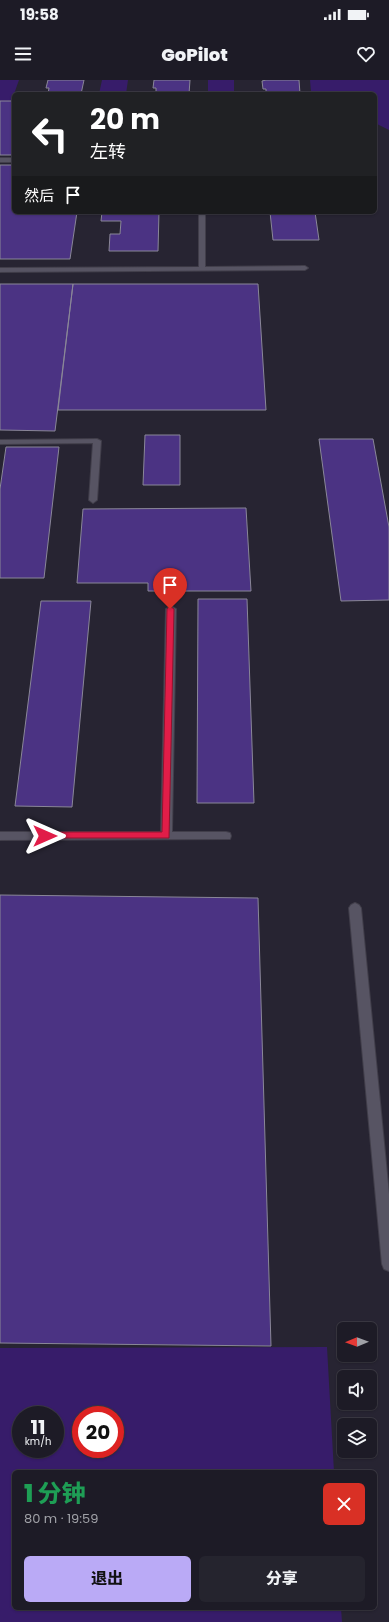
<!DOCTYPE html>
<html lang="zh">
<meta charset="utf-8">
<style>
:root{--surface:#1d1b26;--page:#25242e;--text:#f1f3f6;--muted:#a0a1a7;--line:#3b3943;--accent:#baaaf6}
body{margin:0;font-family:Poppins,"Noto Sans SC",sans-serif;background:var(--page);color:var(--text);height:100vh;display:flex;flex-direction:column;font-size:15px;white-space:nowrap}
*{box-sizing:border-box;margin:0}
p{font-size:13px;color:var(--muted)}
.icon{flex:none;width:22px;height:22px;fill:none;stroke:currentColor;stroke-width:2;stroke-linecap:round;stroke-linejoin:round}
.map{position:relative;flex:1;overflow:hidden}
.details{position:absolute;left:12px;top:1390px;width:365px;height:140px;display:flex;flex-direction:column;background:var(--surface);border-radius:6px;box-shadow:0 1px 3px #0004,0 0 0 1px var(--line)}
.details>*{flex:none}
.banner{position:absolute;left:12px;top:12px;width:365px;height:122px;border-radius:6px;box-shadow:0 1px 3px #0004,0 0 0 1px var(--line);background:#202124;color:#fff;overflow:hidden}
.needle{width:26px;rotate:269deg}
.controls{position:absolute;left:337px;top:1242px;display:grid;gap:8px}
.controls a{display:grid;place-items:center;width:40px;height:40px;border-radius:6px;background:var(--surface);box-shadow:0 1px 3px #0004,0 0 0 1px var(--line);font-size:20px}
.speed{position:absolute;left:12px;top:1326px;display:flex;gap:8px;font-size:20px;font-weight:700;text-align:center}
.speed>*{display:grid;place-content:center;width:52px;height:52px;border-radius:50%;background:var(--surface);box-shadow:0 1px 3px #0004,0 0 0 1px var(--line);line-height:1}
.speed small{font-size:10px;font-weight:400}
.speed .limit{border:6px solid #d22;background:#fff;color:#111}
.pin{position:absolute;display:grid;place-items:center;width:34px;height:34px;color:#fff;margin:-41px -17px;border-radius:50% 50% 50% 0;rotate:-45deg;box-shadow:0 0 4px #0007}
.pin .icon{rotate:45deg}
.me{position:absolute;width:44px;margin:-22px;rotate:90deg;stroke-linejoin:round;filter:drop-shadow(0 0 3px #0008)}
.turn{display:flex;align-items:center;gap:14px;height:84px;padding:0 12px;font-size:18px}
.turn .icon{width:52px;height:52px;stroke-width:2.5}
.turn b{display:block;font-size:28px;line-height:34px}
.then{display:flex;align-items:center;height:38px;padding:0 12px;background:#0003;gap:8px;font-size:15px}
.round{display:grid;place-items:center;flex:none;width:42px;height:42px;border-radius:6px;background:var(--page)}
.headline{display:flex;align-items:center;justify-content:space-between;height:68px;padding:0 12px}
h1{font-size:24px;font-weight:800;line-height:30px;color:#1e9e55}
.action{display:flex;gap:8px;margin-top:auto;padding:8px 12px}
.action a{flex:1;height:46px;border-radius:6px;background:var(--accent);color:#111;font-size:16px;font-weight:800;line-height:46px;text-align:center}
.action a+a{background:var(--page);color:var(--text)}
.status{display:flex;justify-content:space-between;align-items:center;height:28px;padding:0 20px;background:var(--surface);direction:ltr}
.status svg{height:11px;fill:currentColor}
header{display:flex;justify-content:space-between;align-items:center;height:52px;padding:0 12px;background:var(--surface);font-size:18px;font-weight:800}
.map>svg:first-child{display:block}
.green{fill:#371c6a;fill-rule:evenodd}
.building{fill:#4b3383;stroke:#8a8798}
.lines{fill:none;stroke-linecap:round;stroke-linejoin:round}
.service-casing{stroke:#413e4a;stroke-width:2}
.service{fill:#575463;fill-rule:evenodd}
.route{fill:#e11d48;stroke:#92132f}
</style>
<div class="status"><b>19:58</b><svg viewBox="0 0 49 12"><path d="M0 12V9h3v3zM5 12V6h3v6zM10 12V3h3v9zM15 12V0h3v12zM26 1h20v11H26zM47 4h2v5h-2z"/></svg></div>
<header><svg class="icon" aria-label="menu" viewBox="0 0 24 24"><path d="M4 6h16M4 12h16M4 18h16"/></svg>GoPilot<svg class="icon" aria-label="heart" viewBox="0 0 24 24"><path d="M12 20l-8-8c-3-5 5-10 8-4 3-6 11-1 8 4z"/></svg></header>
<div class="map">
<svg width="389" height="1542" viewBox="0 0 389 1542">
<rect width="100%" height="100%" fill="#272432"/>
<path class="green" d="M0,0h19l-5,14v7h-14z
M102,0h26l-2,14h-27z
M208,0h26v14h-26z
M310,0h79v50l-14,-7v-29h-59l-5,-2z
M327,1267l7,125h-320v136h327l1,14h-342v-274zM21,1335h34v34h-34zM81,1335h34v34h-34z"/>
<path class="building" d="M48,0h36l-3,14h-33l1,-6h-3z
M154,0h36l-1,14h-33v-6h-3z
M266,0h33l1,14h-34v-5h-3l-1,-8z
M0,21h14v54h-14z
M0,85h14v47h63l-7,47h-70z
M102,132h57l-1,39h-49l1,-17h10l1,-13h-20z
M270,132h45l4,28h-46z
M0,204h73l-18,147 -55,-1z
M73,204h185l8,126h-208z
M145,355h35v50h-37z
M319,359h54l16,88v73l-48,1z
M6,367h53l-15,131h-44v-89z
M246,428l5,83h-103v-8h-71l6,-74z
M198,519h49l7,204h-57z
M41,521h50l-19,206 -57,-1z
M0,815l258,3 13,448 -271,-3z"/>
<g class="lines">
<defs>
<path id="service" d="M0,78h14v4h-14z
M199,132h6v55l100,-1 3,2 -3,2 -305,2v-4l199,-1z
M97,359l4,2 -4,59 -4,3 -4,-3 4,-57 -93,1v-4z
M171,526l5,3 -4,223h54l4,1 1,3 -1,3 -230,1v-8h161l5,-223z
M355,823l4,2 2,3 28,286v77l-5,-2 -2,-5 -33,-356 2,-3z"/>
</defs>
<use href="#service" class="service-casing"/>
<use href="#service" class="service"/>
</g>
<path class="route" d="M170,526l4,3 -5,229h-127l-1,-2 4,-4h117l5,-223z"/>
</svg>
<div class="controls">
<a><svg class="needle" viewBox="-14 -14 28 28"><path d="M0-13l5 13h-10z" fill="#e53935"/><path d="M0 13l5-13h-10z" fill="#a0a1a7"/></svg></a>
<a><svg class="icon" aria-label="sound" viewBox="0 0 24 24"><path d="M4 9h4l5-4v14l-5-4H4zM17 9q2 3 0 6"/></svg></a>
<a><svg class="icon" aria-label="layers" viewBox="0 0 24 24"><path d="M12 4l9 5-9 5-9-5zM3 14l9 5 9-5"/></svg></a>
</div>
<div class="speed"><div>11<small>km/h</small></div><div class="limit">20</div></div>
<div class="pin" style="left:170px;top:529px;background:#d93025"><svg class="icon" aria-label="arrive" viewBox="0 0 24 24"><path d="M6 21V4h12l-3 4 3 4H6"/></svg></div>
<svg class="me" style="left:45px;top:756px" viewBox="-20 -20 40 40"><path d="M0-17L14 15 0 8-14 15z" fill="#e11d48" stroke="#fff" stroke-width="4"/></svg>
<div class="banner">
<div class="turn"><svg class="icon" aria-label="left" viewBox="0 0 24 24"><path d="M17 20v-9H6M10 6l-5 5 5 5"/></svg><div><b>20 m</b>左转</div></div>
<div class="then">然后<svg class="icon" aria-label="arrive" viewBox="0 0 24 24"><path d="M6 21V4h12l-3 4 3 4H6"/></svg></div>
</div>
<section class="details">
<div class="headline"><div><h1>1 分钟</h1><p>80 m · 19:59</p></div><a class="round" style="background:#d93025;color:#fff"><svg class="icon" aria-label="close" viewBox="0 0 24 24"><path d="M6 6l12 12M18 6L6 18"/></svg></a></div>
<div class="action"><a>退出</a><a>分享</a></div>
</section>
</div>
